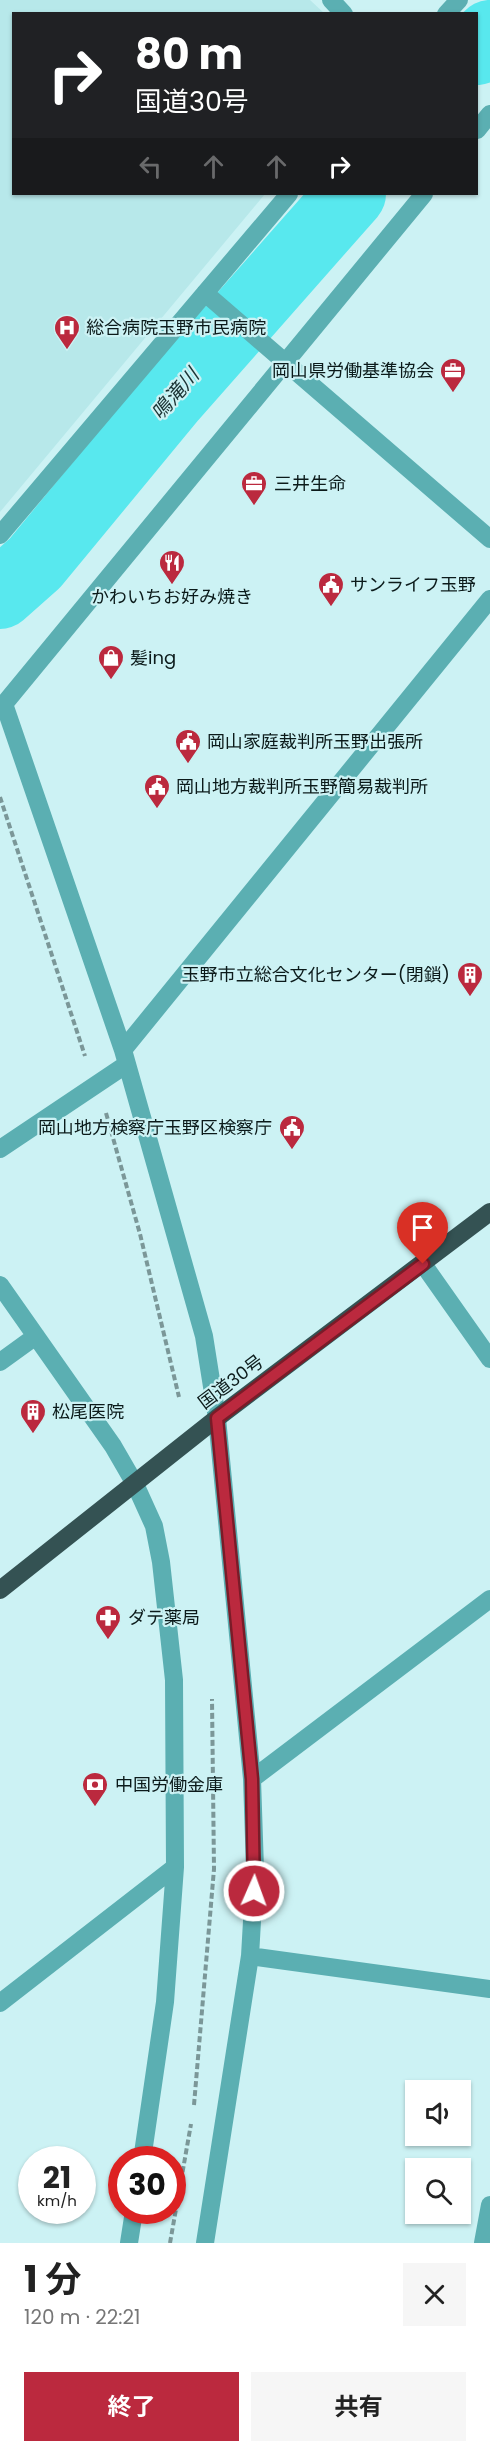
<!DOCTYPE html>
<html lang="ja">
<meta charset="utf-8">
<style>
:root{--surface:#fff;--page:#f6f6f6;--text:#222;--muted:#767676;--accent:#bb293e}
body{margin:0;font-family:Poppins,"Noto Sans JP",sans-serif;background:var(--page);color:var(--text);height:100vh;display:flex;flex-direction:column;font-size:22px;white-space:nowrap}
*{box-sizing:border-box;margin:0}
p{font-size:20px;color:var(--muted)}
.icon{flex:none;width:33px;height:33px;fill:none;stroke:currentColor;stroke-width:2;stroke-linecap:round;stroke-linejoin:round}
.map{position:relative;height:2243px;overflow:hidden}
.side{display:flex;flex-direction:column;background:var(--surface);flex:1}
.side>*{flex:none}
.hud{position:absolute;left:12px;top:12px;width:466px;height:183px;border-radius:0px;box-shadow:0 2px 4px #0004;background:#202124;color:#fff;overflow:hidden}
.buttons{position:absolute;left:405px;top:2080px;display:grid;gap:12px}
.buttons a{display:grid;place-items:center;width:66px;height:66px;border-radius:0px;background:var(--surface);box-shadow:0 2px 4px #0004;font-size:30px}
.speed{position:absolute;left:18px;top:2146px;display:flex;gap:12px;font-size:30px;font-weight:700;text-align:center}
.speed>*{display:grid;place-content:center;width:78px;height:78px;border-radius:50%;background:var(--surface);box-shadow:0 2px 4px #0004;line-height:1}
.speed small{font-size:15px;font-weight:400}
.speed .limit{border:9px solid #d22;background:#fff;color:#111}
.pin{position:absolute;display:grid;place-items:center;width:51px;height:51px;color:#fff;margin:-62px -26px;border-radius:50% 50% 50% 0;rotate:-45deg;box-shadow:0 0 6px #0007}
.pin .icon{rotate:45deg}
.me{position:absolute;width:66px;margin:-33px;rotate:2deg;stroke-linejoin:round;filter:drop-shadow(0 0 4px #0008)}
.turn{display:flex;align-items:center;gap:21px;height:126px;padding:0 24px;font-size:27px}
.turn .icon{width:78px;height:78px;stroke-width:2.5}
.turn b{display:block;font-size:42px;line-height:51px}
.lanes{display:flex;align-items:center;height:57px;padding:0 24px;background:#0003;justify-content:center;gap:30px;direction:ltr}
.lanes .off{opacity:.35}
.round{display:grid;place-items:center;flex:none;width:63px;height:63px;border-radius:0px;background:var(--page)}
.head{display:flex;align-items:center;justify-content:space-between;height:102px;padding:0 24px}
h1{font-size:36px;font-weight:700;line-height:45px}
.action{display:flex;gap:12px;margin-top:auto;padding:12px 24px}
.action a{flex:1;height:69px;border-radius:0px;background:var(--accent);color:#fff;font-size:24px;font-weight:700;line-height:69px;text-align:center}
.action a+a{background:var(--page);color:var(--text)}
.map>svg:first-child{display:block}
.built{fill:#b7e8ea}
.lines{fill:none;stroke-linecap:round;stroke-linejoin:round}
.river{stroke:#58e8ee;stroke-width:70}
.path{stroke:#7b9798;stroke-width:4;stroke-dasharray:6 3;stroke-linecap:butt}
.minor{stroke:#5bafb2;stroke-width:18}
.highway{stroke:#345253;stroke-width:18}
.route-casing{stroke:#7a1b28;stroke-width:15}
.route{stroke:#bb293e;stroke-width:10}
.labels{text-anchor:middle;stroke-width:4.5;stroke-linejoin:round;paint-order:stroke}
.poi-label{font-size:18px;fill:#0b1a1a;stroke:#ccf2f4;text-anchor:start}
.street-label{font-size:18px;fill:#0b1a1a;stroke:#ccf2f4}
.water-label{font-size:20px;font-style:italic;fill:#1a3233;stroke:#ccf2f4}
</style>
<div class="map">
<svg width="490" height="2243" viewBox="0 0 490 2243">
<rect width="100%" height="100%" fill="#ccf2f4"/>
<path class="built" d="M0,0h310l14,13 -310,1v180h251l-265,318z"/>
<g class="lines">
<path class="river" d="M477,50l13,-15
M0,594l35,-31 137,-166 179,-203"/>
<path class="path" d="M0,797l85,259
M106,1113l34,121 39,163
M194,2105l20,-236 -2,-170
M170,2243l21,-119"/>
<path class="minor" d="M331,0l13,14
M446,14l13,-14
M477,130l13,-16
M205,293l285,246
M0,535l289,-341
M4,704l119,346 81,286 13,82 35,361 3,90 -5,87 -45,287
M0,709l424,-515
M123,1050l367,-451
M0,1149l127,-85
M423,1264l67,95
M0,1285l113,161 22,38 19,42 7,36 13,118 1,187 -10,135 -23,158
M0,1362l36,-26
M252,1779l238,-180
M250,1956l240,33
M0,2003l175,-136
M129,2243l5,-32
M483,2243l7,-38"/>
<path class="highway" d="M0,1590l217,-172 273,-206"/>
</g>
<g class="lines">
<defs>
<path id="route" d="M254,1891l-2,-112 -35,-361 206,-154"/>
</defs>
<use href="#route" class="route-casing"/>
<use href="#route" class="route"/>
</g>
<defs>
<symbol id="hospital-pin" viewBox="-11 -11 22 30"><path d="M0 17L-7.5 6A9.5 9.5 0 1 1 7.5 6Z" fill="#bb293e" stroke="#ccf2f4"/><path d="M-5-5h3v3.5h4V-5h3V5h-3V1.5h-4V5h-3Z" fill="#fff"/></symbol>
<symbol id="office-pin" viewBox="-11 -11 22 30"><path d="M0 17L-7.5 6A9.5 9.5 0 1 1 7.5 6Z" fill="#bb293e" stroke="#ccf2f4"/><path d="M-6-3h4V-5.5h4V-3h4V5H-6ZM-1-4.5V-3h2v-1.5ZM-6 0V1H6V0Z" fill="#fff"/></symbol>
<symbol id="restaurant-pin" viewBox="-11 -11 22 30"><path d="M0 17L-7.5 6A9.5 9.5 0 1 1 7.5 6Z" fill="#bb293e" stroke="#ccf2f4"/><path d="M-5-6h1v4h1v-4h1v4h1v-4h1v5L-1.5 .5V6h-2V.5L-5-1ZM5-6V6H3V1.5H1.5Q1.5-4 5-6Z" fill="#fff"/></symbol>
<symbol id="civic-pin" viewBox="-11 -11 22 30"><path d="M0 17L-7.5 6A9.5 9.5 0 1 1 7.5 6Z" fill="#bb293e" stroke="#ccf2f4"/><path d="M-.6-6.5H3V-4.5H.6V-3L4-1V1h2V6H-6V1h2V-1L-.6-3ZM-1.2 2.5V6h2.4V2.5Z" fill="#fff"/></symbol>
<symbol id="shop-pin" viewBox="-11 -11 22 30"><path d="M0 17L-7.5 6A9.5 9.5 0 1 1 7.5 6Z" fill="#bb293e" stroke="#ccf2f4"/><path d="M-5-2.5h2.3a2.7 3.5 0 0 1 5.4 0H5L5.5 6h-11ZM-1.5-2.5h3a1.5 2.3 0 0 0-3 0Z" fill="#fff"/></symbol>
<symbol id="building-pin" viewBox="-11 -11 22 30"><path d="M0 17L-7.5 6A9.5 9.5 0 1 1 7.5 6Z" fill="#bb293e" stroke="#ccf2f4"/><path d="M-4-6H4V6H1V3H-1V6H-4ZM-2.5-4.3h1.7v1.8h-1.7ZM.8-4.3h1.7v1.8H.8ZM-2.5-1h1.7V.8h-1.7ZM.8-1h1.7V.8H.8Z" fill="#fff"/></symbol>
<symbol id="pharmacy-pin" viewBox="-11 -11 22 30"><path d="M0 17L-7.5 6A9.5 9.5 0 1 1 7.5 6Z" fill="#bb293e" stroke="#ccf2f4"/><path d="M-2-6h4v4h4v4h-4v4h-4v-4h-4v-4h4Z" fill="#fff"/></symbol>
<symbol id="bank-pin" viewBox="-11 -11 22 30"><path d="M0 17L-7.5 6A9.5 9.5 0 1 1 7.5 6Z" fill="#bb293e" stroke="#ccf2f4"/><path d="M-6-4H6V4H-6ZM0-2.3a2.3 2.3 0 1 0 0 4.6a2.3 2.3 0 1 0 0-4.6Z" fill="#fff"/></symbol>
</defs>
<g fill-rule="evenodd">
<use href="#hospital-pin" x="52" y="313" width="30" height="40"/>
<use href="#office-pin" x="438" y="356" width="30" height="40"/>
<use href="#office-pin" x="239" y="469" width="30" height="40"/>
<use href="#restaurant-pin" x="157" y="548" width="30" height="40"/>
<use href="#civic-pin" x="316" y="570" width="30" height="40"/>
<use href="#shop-pin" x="96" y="643" width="30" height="40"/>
<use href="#civic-pin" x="173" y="727" width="30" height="40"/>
<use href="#civic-pin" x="142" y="772" width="30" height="40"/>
<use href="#building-pin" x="455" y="960" width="30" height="40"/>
<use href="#civic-pin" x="277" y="1113" width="30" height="40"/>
<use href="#building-pin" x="18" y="1397" width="30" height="40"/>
<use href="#pharmacy-pin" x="93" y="1603" width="30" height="40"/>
<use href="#bank-pin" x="80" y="1770" width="30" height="40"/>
</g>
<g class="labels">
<g class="poi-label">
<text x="86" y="334">総合病院玉野市民病院</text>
<text x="434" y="377" text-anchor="end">岡山県労働基準協会</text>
<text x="274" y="490">三井生命</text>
<text x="350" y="591">サンライフ玉野</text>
<text x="172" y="603" text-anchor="middle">かわいちお好み焼き</text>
<text x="130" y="664">髪ing</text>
<text x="207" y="748">岡山家庭裁判所玉野出張所</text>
<text x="176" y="793">岡山地方裁判所玉野簡易裁判所</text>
<text x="450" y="981" text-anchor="end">玉野市立総合文化センター(閉鎖)</text>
<text x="272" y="1134" text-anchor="end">岡山地方検察庁玉野区検察庁</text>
<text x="52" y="1418">松尾医院</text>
<text x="128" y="1624">ダテ薬局</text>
<text x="115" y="1791">中国労働金庫</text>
</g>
<g class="street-label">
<text transform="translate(231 1382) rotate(-37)" y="6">国道30号</text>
</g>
<g class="water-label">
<text transform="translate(175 394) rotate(-49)" y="7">鳴滝川</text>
</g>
</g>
</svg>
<div class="buttons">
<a><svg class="icon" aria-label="sound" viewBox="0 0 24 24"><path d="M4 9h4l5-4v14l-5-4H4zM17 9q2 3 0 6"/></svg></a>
<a><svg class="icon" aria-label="search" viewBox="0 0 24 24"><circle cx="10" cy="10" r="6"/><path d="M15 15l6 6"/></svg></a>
</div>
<div class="speed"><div>21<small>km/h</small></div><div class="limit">30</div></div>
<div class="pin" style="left:423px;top:1264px;background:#d93025"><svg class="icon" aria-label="arrive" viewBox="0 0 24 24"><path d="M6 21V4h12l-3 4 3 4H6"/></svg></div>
<svg class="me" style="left:254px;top:1891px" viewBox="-20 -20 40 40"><circle r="17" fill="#bb293e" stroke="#fff" stroke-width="3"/><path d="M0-11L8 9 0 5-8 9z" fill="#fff"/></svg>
<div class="hud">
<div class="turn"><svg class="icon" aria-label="right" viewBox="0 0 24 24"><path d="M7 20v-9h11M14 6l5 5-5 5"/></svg><div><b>80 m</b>国道30号</div></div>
<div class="lanes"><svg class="icon off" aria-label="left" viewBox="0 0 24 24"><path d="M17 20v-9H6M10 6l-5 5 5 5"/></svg><svg class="icon off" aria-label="ahead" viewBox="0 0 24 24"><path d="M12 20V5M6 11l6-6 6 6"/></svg><svg class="icon off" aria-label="ahead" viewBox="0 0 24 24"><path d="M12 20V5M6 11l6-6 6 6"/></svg><svg class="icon" aria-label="right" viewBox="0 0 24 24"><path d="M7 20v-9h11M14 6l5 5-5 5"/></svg></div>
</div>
</div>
<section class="side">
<div class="head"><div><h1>1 分</h1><p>120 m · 22:21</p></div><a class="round"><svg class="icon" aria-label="close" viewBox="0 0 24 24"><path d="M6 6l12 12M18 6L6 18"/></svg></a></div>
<div class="action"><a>終了</a><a>共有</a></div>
</section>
